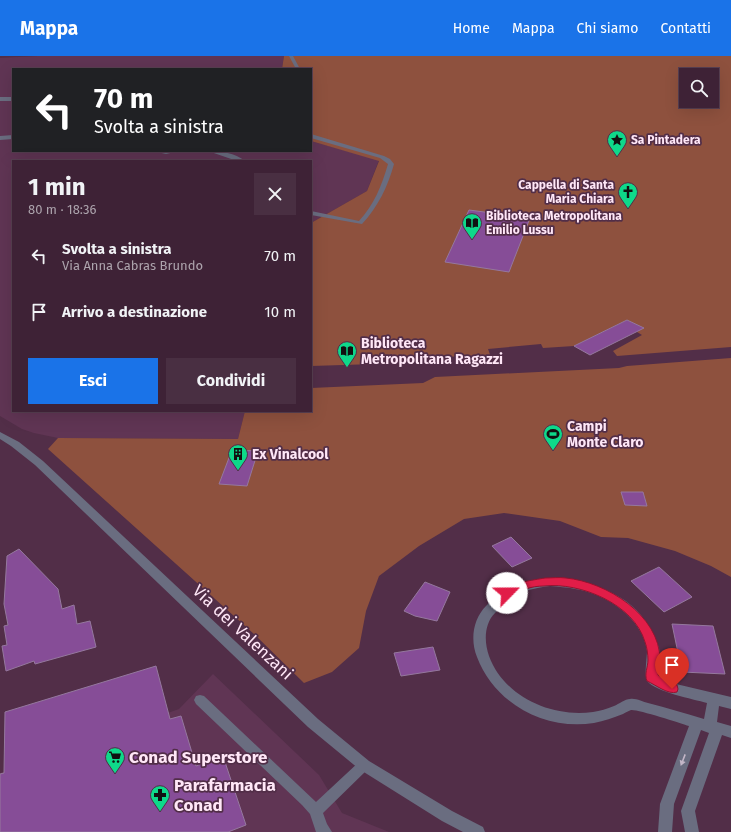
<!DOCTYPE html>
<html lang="it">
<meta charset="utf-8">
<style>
:root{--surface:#3e2236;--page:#492f42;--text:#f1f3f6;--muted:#ada4ad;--line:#573f51;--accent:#1a73e8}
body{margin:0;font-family:"Fira Sans",sans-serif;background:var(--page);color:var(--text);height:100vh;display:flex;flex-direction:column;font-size:15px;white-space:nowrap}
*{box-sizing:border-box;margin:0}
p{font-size:13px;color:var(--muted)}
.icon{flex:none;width:22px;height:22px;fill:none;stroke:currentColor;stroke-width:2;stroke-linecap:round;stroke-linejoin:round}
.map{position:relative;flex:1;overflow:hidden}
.details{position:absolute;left:12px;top:104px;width:300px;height:252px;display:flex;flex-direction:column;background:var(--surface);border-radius:0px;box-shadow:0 4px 16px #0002,0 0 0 1px var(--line)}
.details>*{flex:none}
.banner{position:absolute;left:12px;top:12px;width:300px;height:84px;border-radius:0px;box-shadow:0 4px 16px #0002,0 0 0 1px var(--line);background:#202124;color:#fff;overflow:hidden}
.buttons{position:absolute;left:679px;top:12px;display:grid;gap:8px}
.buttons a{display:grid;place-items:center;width:40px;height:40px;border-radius:0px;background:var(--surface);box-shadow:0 4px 16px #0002,0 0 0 1px var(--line);font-size:20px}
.pin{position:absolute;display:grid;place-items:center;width:34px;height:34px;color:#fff;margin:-41px -17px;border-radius:50% 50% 50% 0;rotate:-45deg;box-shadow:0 0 4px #0007}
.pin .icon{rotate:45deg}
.me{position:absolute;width:44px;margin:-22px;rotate:67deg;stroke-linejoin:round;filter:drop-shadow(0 0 3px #0008)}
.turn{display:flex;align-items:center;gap:14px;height:84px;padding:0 16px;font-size:18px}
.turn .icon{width:52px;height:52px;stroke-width:2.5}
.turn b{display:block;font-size:28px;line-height:34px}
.round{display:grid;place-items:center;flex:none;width:42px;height:42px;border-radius:0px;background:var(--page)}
.summary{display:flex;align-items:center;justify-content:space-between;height:68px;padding:0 16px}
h1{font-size:24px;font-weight:700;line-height:30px}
.button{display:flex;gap:8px;margin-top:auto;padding:8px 16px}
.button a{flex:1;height:46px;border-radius:0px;background:var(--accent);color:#fff;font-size:16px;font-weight:700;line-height:46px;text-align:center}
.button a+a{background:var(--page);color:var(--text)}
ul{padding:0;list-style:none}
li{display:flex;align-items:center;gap:12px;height:56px;padding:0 16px}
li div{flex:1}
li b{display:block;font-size:15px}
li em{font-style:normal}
header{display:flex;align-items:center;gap:24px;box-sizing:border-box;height:56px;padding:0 20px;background:var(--accent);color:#fff}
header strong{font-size:19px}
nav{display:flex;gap:22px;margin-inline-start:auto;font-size:14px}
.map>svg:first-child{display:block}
.built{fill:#603554}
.green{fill:#8e513e;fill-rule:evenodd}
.building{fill:#864d97;stroke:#95789e}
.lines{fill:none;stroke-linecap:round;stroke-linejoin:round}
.service{fill:#6a6d80;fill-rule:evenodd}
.minor{fill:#6a6d80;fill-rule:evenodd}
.tertiary{fill:#6a6d80;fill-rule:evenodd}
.oneway{fill:#c3b6c7}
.route{fill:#e11d48;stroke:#92132f}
.labels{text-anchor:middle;stroke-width:3.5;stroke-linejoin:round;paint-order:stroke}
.far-poi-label{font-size:12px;font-weight:bold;fill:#ffe7f7;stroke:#522e48;text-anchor:start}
.poi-label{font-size:14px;font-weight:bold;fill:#ffe7f7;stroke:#522e48;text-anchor:start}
.near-street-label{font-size:17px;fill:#ffe7f7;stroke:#522e48}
.near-poi-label{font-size:17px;font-weight:bold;fill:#ffe7f7;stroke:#522e48;text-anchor:start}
</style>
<header>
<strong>Mappa</strong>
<nav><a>Home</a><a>Mappa</a><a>Chi siamo</a><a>Contatti</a></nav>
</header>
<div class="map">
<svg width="731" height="776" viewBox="0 0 731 776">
<rect width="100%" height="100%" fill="#522e48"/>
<path class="built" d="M38,0h246l-2,13h-269v82h298v-10l68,19 -12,31 -56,32v-62h-298v250h232l-7,28 -180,-1 -24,-5 -12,-4 -22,-13v-358z
M213,618l106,101 23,38 47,19h-389v-59l179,-64z"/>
<path class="green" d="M284,0h447v291l-114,9 -4,-5 29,-16 -5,-3 6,-4 -16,-8 -53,26 -31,2 -2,-4 -53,5 4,11 -2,-2 -26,2 -1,-4 -17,1v1l-71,3v3l-64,2v-143l56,-32 12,-30 -68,-20v-72h-29zM686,19h26v26h-26z
M731,302v219l-20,-11 -36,-15 -47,-13 -27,-1 -41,-16 -56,-8 -40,6 -45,27 -40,30 -13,35 -7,37 -27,24 -28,11 -50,-49 -206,-185 10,-11 180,1 7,-28h66v-23l112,-5 12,-6 184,-9 8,-2z"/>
<path class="building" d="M469,154l61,8 -21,54 -64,-10z
M627,264l17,8 -54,27 -16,-9z
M232,394l26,1 -11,35 -28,-2z
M621,436h22l4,14 -22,-1z
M511,481l21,21 -20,9 -20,-21z
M19,493l39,40 4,20 12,-4 3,19 13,-3 6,26 -61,17 -1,-3 -28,10 -4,-25 5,-1 -3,-19 4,-1 -4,-21 3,-48z
M659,511l33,30 -28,15 -33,-31z
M425,526l25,10 -13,29 -22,-5 -11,-5z
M672,568l41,2 12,48 -43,-2z
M433,591l7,23 -39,6 -7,-23z
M156,610l14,53 11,-3 15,50 27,-10 23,69 -18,7h-228v-58l4,-1 1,-61z"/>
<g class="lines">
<path class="service" d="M289,0h4l7,13h-4z
M0,41h13v4h-13z
M311,78l73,22 6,3 4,5c-6,22 -16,43 -32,60l-51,-9v-4l48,10c15,-16 23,-36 29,-57l-8,-6 -69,-20z
M13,79v4l-13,1v-4z
M153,95h26l-13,3z
M208,95c13,0 27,2 37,10h-8z
M200,639l4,1 112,106 44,-41 4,-2 4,2 2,4 -2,4 -45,44 4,11 5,8h-16l-6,-18 -8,-9 -106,-101 -2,-4 2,-4z"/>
<path class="minor" d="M550,522c39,3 80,14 100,50 3,7 7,13 9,20 2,9 0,18 0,27l17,9 55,13v12l-12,-3 -2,16 14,4v12l-9,-3 -27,76 4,21h-14l-4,-21 28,-78 -8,-3 -27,74 -2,28h-14l2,-28 29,-78c-9,-3 -52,-17 -58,-16 -3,1 -6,3 -8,4 -10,4 -19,7 -29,9 -49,8 -100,-20 -117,-66 -7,-17 -4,-38 9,-51 22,-22 34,-24 64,-28zM550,530c8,1 17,1 25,3 30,4 68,29 72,62 0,6 -3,26 0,30 9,11 46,18 60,22l-3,16c-19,-6 -37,-11 -56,-16 -5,-1 -12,-5 -18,-4 -5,0 -11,5 -16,7 -7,3 -14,5 -21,6 -41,6 -89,-15 -104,-56 -5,-14 -5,-32 6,-43 19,-20 28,-23 55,-27z"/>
<path class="tertiary" d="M0,376l19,10 24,19 275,258 51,42 83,50 31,16 2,5h-22l-21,-11 -83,-52 -51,-42 -273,-262 -24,-19 -11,-7z"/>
</g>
<defs><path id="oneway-solid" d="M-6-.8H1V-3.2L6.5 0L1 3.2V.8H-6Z"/></defs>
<use class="oneway" href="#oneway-solid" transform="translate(683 704) rotate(111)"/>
<path class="route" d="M545,522c7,0 14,-1 21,0 40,4 94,37 94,82 0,5 -1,10 -2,15l19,10 1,4 -1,3c-9,3 -21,-7 -30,-11 -3,-7 1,-14 1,-21 0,-5 -1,-13 -3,-18 -11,-38 -65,-60 -101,-56 -6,0 -13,1 -18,3 -8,3 -15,9 -23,7l-2,-3c6,-10 33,-13 44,-15z"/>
<defs>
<symbol id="sight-pin" viewBox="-11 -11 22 30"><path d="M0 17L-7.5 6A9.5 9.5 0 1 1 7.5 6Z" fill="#0ed98a" stroke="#522e48"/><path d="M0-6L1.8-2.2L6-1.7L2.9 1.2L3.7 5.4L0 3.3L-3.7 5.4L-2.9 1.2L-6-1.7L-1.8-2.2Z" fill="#111"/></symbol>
<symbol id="church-pin" viewBox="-11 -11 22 30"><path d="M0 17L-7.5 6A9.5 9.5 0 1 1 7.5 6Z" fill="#0ed98a" stroke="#522e48"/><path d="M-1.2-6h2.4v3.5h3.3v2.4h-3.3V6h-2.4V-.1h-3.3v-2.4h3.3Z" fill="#111"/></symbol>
<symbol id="library-pin" viewBox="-11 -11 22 30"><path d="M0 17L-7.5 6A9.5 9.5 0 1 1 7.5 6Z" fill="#0ed98a" stroke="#522e48"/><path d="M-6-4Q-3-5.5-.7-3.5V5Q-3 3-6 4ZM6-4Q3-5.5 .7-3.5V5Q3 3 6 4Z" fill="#111"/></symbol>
<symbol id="stadium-pin" viewBox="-11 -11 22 30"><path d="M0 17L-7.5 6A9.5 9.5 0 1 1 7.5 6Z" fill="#0ed98a" stroke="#522e48"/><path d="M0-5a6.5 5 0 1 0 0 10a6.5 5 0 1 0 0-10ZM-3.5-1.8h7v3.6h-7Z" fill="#111"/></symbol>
<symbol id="building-pin" viewBox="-11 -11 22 30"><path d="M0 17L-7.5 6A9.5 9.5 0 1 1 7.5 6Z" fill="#0ed98a" stroke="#522e48"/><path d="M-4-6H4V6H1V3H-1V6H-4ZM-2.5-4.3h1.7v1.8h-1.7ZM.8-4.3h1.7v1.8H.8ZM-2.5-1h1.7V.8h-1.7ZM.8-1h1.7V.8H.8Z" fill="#111"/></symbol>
<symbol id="supermarket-pin" viewBox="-11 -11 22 30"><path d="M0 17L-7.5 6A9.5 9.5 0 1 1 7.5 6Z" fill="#0ed98a" stroke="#522e48"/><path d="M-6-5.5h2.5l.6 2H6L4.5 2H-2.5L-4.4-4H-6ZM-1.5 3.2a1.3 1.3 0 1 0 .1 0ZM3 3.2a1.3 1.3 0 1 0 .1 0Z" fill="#111"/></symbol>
<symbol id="pharmacy-pin" viewBox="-11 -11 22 30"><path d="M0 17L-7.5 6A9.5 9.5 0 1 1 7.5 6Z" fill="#0ed98a" stroke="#522e48"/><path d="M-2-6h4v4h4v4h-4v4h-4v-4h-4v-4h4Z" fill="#111"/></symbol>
</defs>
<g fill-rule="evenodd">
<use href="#sight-pin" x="606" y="73" width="22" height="30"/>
<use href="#church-pin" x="617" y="125" width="22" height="30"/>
<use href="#library-pin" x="461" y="156" width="22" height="30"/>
<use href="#library-pin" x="336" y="284" width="22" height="30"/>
<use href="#stadium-pin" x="542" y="367" width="22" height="30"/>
<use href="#building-pin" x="227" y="387" width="22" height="30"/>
<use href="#supermarket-pin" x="104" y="690" width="22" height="30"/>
<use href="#pharmacy-pin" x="149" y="728" width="22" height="30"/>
</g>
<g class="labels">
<g class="far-poi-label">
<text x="631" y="88">Sa Pintadera</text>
<text x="614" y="133" text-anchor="end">Cappella di Santa<tspan x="614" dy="14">Maria Chiara</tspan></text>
<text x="486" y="164">Biblioteca Metropolitana<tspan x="486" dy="14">Emilio Lussu</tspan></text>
</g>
<g class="poi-label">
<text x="361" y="292">Biblioteca<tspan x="361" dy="16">Metropolitana Ragazzi</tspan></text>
<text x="567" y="375">Campi<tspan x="567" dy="16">Monte Claro</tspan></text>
<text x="252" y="403">Ex Vinalcool</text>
</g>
<g class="near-street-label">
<text transform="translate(243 576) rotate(43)" y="6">Via dei Valenzani</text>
</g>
<g class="near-poi-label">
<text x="129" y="707">Conad Superstore</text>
<text x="174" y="735">Parafarmacia<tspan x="174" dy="20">Conad</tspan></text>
</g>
</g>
</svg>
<div class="buttons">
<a><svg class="icon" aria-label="search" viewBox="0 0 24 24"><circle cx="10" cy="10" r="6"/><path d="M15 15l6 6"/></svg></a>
</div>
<div class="pin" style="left:672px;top:633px;background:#d93025"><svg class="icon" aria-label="arrive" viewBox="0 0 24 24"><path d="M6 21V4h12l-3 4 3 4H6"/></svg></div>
<svg class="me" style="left:507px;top:537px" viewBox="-20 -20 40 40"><circle r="19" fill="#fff"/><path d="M0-13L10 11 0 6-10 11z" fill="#e11d48"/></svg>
<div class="banner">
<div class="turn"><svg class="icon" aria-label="left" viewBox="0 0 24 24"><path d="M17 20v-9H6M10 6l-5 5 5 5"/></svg><div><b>70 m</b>Svolta a sinistra</div></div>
</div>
<section class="details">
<div class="summary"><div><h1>1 min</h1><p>80 m · 18:36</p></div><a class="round"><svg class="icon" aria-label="close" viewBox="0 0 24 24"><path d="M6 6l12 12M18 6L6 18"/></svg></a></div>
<ul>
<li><svg class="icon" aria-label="left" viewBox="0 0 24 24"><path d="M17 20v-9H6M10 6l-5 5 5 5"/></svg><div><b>Svolta a sinistra</b><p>Via Anna Cabras Brundo</p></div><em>70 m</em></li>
<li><svg class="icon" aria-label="arrive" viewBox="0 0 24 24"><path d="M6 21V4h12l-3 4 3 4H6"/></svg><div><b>Arrivo a destinazione</b></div><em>10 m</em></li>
</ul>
<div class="button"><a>Esci</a><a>Condividi</a></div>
</section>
</div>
